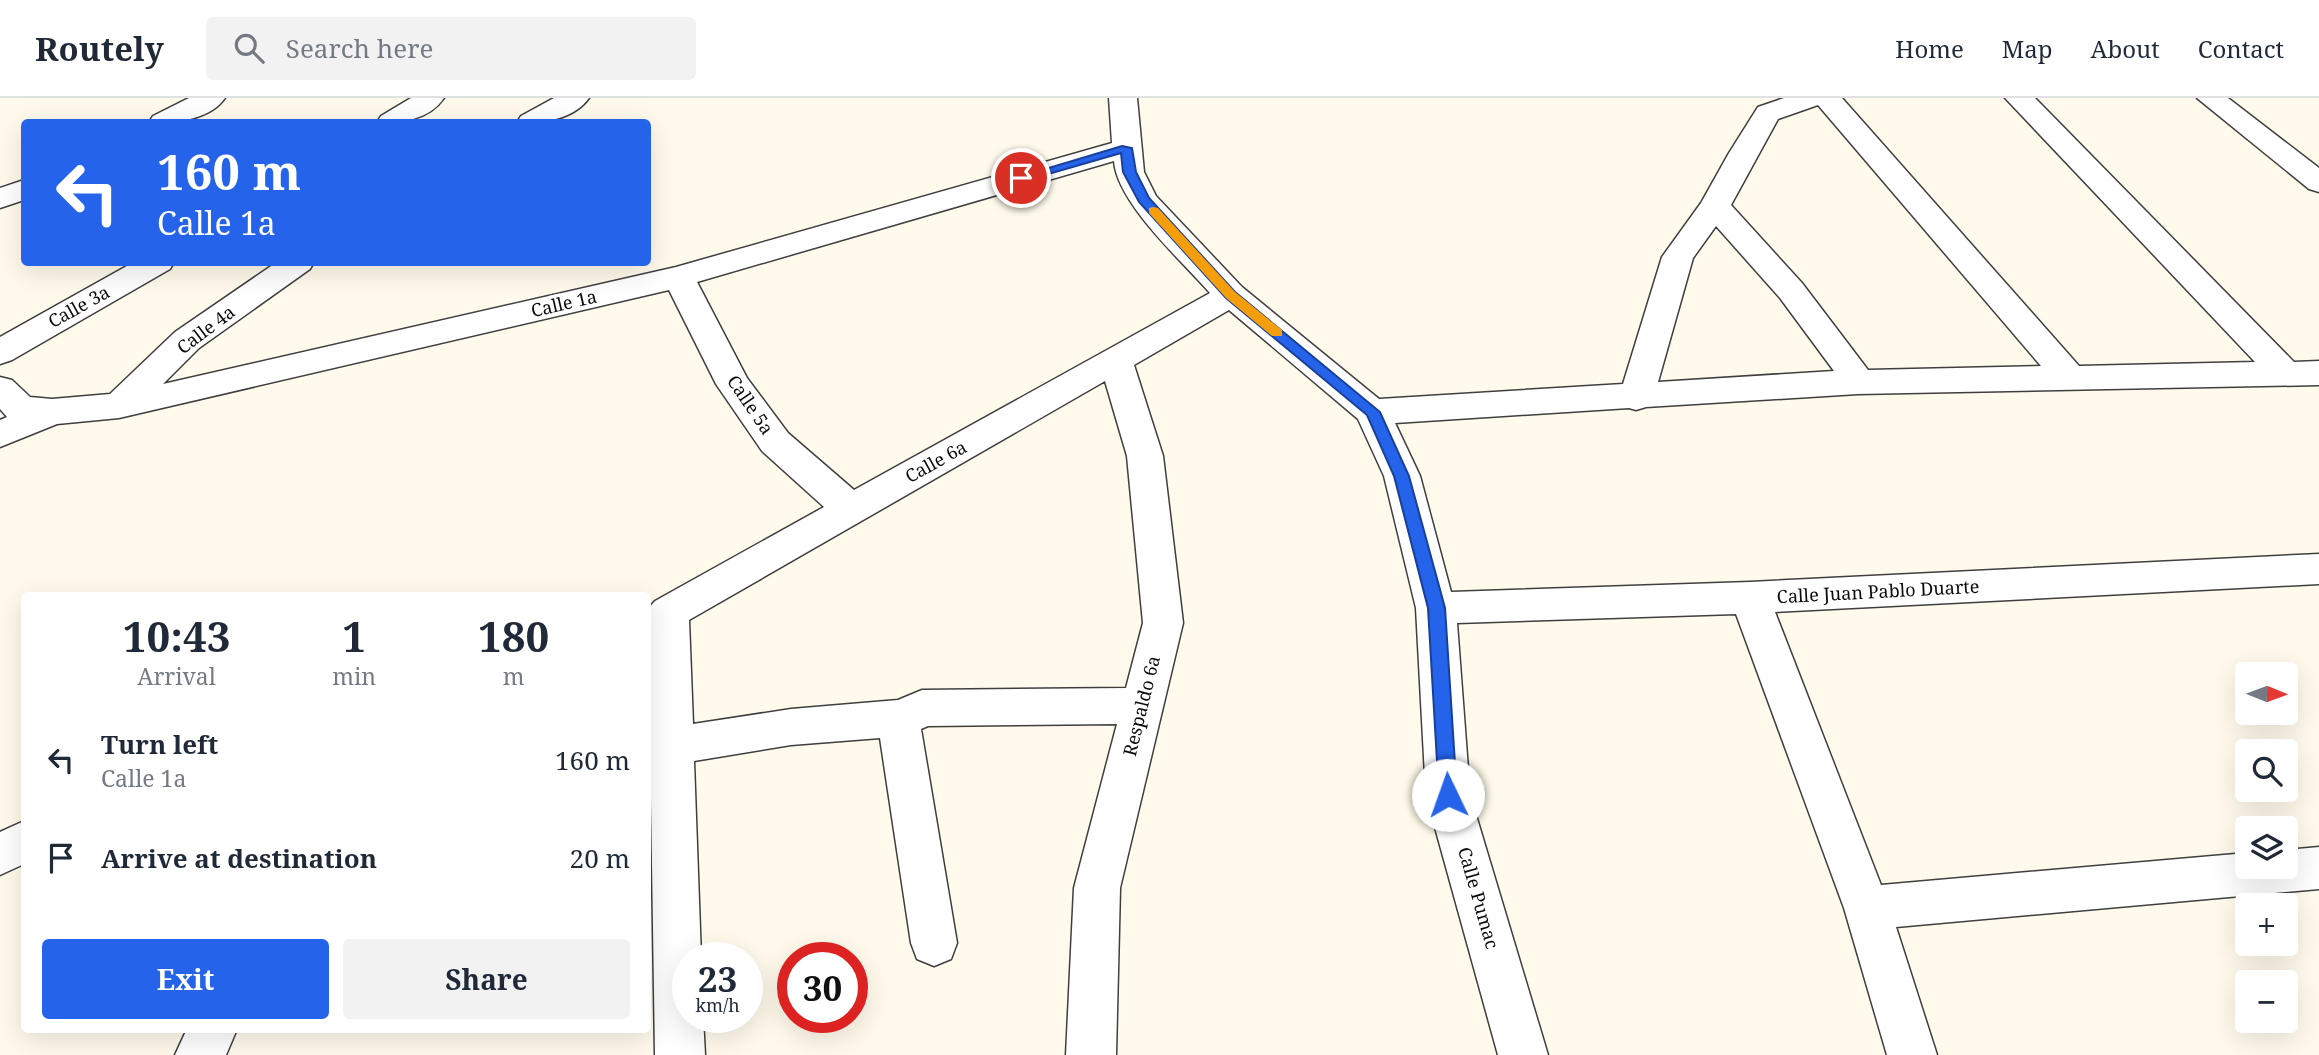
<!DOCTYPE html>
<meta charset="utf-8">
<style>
:root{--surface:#fff;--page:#f2f2f3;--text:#1f2937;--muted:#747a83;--line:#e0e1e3;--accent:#2563eb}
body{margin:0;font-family:"Noto Serif",serif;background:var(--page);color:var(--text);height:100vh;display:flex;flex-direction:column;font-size:26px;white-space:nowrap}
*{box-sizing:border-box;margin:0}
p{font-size:23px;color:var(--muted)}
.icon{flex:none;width:38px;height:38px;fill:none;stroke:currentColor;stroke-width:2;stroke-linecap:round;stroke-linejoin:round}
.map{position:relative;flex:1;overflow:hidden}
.details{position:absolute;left:21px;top:494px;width:630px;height:441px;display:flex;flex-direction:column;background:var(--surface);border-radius:7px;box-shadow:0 7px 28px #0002}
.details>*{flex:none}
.top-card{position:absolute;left:21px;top:21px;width:630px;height:147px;border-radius:7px;box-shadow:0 7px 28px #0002;background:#2563eb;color:#fff;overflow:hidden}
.needle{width:46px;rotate:91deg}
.controls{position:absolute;left:2235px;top:564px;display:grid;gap:14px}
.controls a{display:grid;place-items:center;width:63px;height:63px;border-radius:7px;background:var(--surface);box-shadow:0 7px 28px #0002;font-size:35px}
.speed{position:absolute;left:672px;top:844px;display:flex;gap:14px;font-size:35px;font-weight:700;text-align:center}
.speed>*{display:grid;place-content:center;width:91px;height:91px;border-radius:50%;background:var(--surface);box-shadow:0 7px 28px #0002;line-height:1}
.speed small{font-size:18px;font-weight:400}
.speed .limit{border:10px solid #d22;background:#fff;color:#111}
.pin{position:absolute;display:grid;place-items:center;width:60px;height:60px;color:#fff;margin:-30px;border:4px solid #fff;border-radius:50%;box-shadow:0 2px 7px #0007}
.me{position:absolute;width:77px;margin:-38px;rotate:357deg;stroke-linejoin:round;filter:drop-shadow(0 0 5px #0008)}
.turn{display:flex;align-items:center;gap:24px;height:147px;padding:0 21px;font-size:32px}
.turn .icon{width:91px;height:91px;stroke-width:2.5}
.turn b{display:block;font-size:49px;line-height:60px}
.eta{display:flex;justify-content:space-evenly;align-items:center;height:119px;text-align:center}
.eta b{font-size:42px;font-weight:700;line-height:49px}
.button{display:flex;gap:14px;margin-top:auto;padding:14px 21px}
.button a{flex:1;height:80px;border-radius:7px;background:var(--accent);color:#fff;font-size:28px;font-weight:700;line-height:80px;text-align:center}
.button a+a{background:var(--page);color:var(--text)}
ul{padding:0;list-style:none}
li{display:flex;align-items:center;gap:21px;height:98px;padding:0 21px}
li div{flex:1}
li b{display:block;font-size:26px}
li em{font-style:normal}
header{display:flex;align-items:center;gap:42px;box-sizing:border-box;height:98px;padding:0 35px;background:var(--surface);border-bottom:2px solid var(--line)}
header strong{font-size:33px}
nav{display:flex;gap:38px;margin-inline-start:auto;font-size:24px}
.search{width:490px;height:63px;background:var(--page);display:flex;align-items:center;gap:18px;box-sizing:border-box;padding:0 24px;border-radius:7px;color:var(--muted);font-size:26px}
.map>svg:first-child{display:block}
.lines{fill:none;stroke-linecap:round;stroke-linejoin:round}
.minor-casing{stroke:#3f3f3f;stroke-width:3}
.minor{fill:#fff;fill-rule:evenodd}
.route{fill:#2563eb;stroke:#184099;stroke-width:2}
.slow{fill:#f59e0b}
.labels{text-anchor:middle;stroke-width:7;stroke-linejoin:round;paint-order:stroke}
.street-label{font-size:18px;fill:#0c0c0c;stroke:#fff}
</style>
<header>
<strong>Routely</strong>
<div class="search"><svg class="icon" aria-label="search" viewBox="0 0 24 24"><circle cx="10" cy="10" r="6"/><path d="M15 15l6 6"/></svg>Search here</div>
<nav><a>Home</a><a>Map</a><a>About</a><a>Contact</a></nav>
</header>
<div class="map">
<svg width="2319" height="957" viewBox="0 0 2319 957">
<rect width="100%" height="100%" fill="#fffaeb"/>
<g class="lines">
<defs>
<path id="minor" d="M189,0h36c-15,22 -52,26 -76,24l4,-6z
M411,0h33c-16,23 -42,24 -67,24l4,-6z
M554,0h35c-16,22 -48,26 -72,24l4,-6z
M1109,0h28l7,74 12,24 86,91 137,112 244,-15 39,-127 39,-54 28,-50 29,-46 26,-9h58l237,268 176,-4 -250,-264h30l259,264 25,-1v24l-461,9 -212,13 -10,3 -7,-2 -234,15 25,53 31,116 299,-10 569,-28v30l-544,28 106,273 366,-32v13h39v-16l33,-3v42l-423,38 41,128h-50l-43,-147 -108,-294 -279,9 13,172 78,260h-50l-72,-260 -10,-187 -32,-132 -26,-57 -129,-109 -95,55 29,91 20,167 -63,265 -4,167h-50l8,-167 43,-164 -189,2 -7,3 36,214 -6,16 -17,7 -17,-7 -6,-16 -31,-205 -89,7 -97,16 7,196h-13v60h15l2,38h-50l-7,-446 7,-8 169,-94 -62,-56 -46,-67 -47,-94 -550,128 -62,6 -57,23v-27l7,-3 -7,-8v-32l12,3 18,17 22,2 58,-5 65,-62 102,-70h37l-4,7 -111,79 -36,36 513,-117 436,-124zM1818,7l223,261 -173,4 -66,-87 -71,-78 47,-86zM1114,63c3,42 68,100 96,132l-356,197 -66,-57 -41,-55 -50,-96zM1716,128l64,72 54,73 -176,11 35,-124zM1105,283l22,75 16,167 -17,65 -204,2 -24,10 -107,9 -98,15 -4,-104z
M2197,0h31l91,70v24l-10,-3z
M24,82v20l-24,8v-20z
M134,164h40l-4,7 -158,91 -12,4v-27z
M24,723v43l-24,11v-43z
M187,931h50l-11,26h-51z"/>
</defs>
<use href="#minor" class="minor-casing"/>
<use href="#minor" class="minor"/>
</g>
<path class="route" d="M1122,48l10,2 4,24 13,26 86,94 145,120 29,64 36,132 12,187 -2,6 -7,2 -6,-2 -3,-6 -11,-187 -34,-132 -27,-61 -141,-117 -87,-96 -16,-30 -2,-19 -100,29 -6,-4z"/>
<path class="slow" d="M1153,109l5,1 77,84 47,38v6h-10l-46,-38 -77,-85v-5z"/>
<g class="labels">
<g class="street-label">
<text transform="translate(564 206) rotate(-13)" y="6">Calle 1a</text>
<text transform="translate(79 209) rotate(-29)" y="6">Calle 3a</text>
<text transform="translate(206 232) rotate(-37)" y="6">Calle 4a</text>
<text transform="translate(750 307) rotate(56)" y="6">Calle 5a</text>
<text transform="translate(936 364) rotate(-29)" y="6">Calle 6a</text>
<text transform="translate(1878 494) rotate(-3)" y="6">Calle Juan Pablo Duarte</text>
<text transform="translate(1142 608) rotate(-76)" y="6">Respaldo 6a</text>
<text transform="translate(1478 800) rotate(74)" y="6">Calle Pumac</text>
</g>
</g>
</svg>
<div class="controls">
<a><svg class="needle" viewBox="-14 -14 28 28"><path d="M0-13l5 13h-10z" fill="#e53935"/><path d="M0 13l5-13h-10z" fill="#747a83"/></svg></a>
<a><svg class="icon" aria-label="search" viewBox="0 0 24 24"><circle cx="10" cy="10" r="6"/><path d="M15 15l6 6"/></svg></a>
<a><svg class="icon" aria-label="layers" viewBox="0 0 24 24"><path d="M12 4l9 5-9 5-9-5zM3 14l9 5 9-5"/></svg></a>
<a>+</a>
<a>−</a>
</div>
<div class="speed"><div>23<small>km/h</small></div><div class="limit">30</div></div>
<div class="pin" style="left:1021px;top:80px;background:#d93025"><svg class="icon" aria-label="arrive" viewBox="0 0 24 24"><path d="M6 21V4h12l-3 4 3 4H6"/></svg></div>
<svg class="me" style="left:1448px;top:697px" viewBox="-20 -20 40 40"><circle r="19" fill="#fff"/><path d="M0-13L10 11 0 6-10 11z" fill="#2563eb"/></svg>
<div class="top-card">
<div class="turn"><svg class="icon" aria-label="left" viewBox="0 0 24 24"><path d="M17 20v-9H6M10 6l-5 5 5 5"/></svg><div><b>160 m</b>Calle 1a</div></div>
</div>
<section class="details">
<div class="eta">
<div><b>10:43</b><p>Arrival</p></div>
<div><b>1</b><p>min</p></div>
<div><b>180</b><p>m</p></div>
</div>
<ul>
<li><svg class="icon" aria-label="left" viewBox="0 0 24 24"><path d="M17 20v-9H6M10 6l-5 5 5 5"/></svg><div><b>Turn left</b><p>Calle 1a</p></div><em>160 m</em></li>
<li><svg class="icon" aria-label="arrive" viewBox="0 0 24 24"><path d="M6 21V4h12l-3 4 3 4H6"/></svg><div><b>Arrive at destination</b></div><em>20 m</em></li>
</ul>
<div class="button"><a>Exit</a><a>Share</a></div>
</section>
</div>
